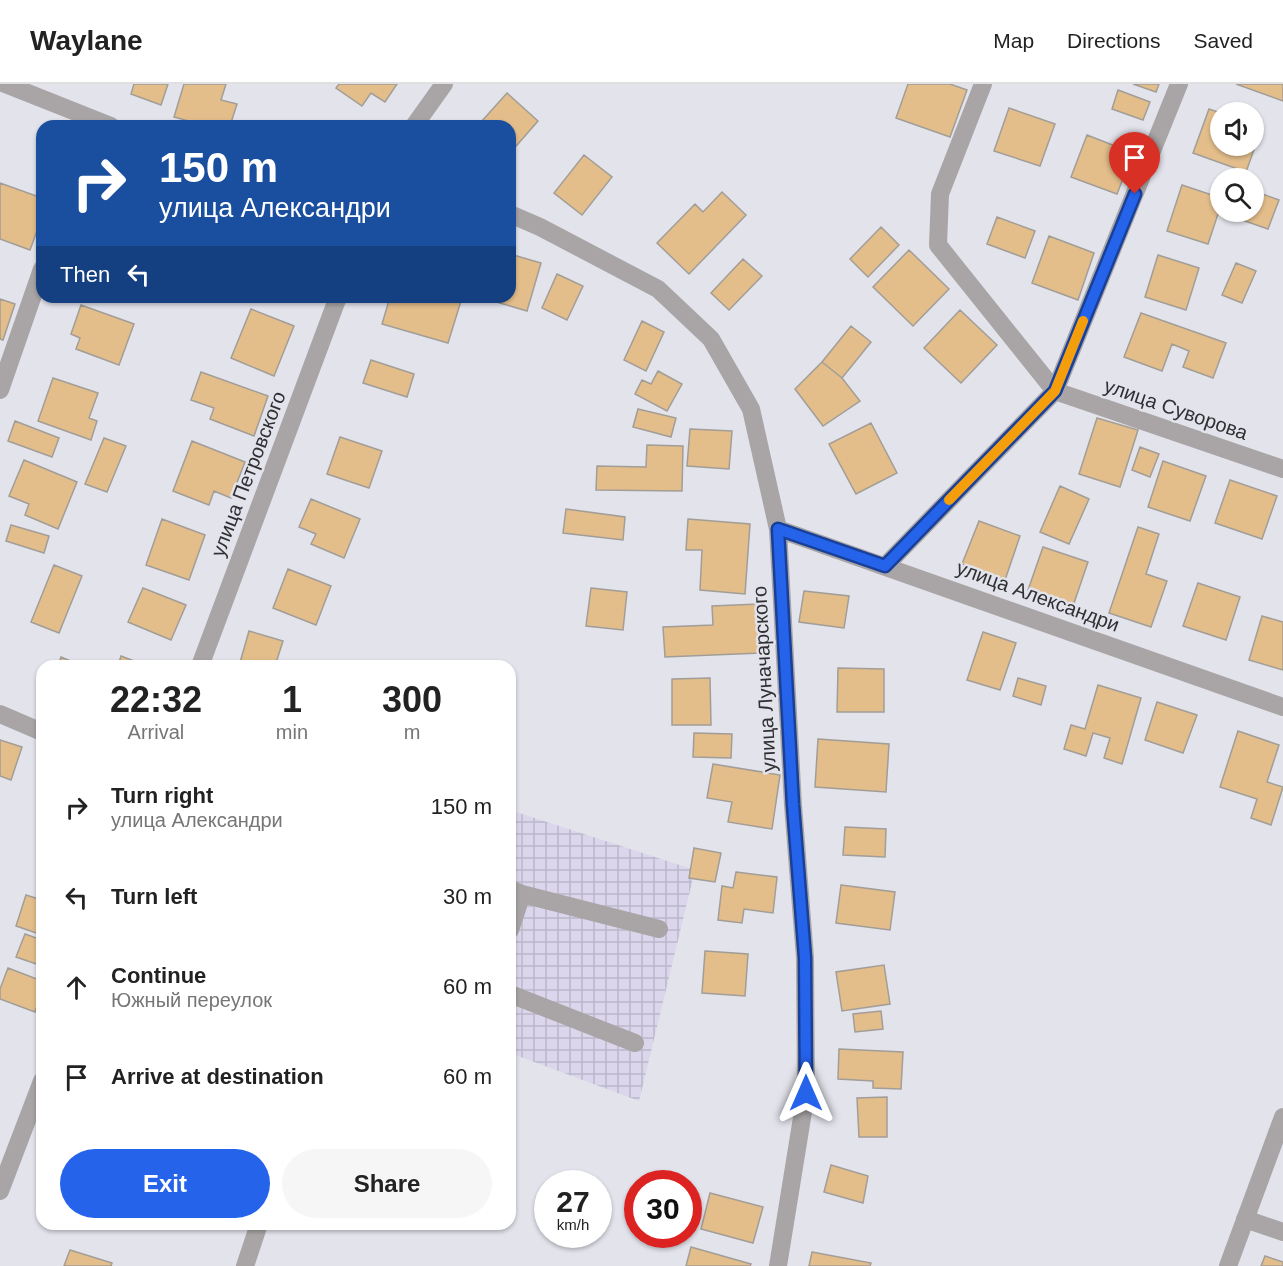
<!DOCTYPE html>
<meta charset="utf-8">
<style>
:root{--surface:#fff;--page:#f6f6f6;--text:#222;--muted:#767676;--line:#e0e0e0;--accent:#2563eb}
body{margin:0;font-family:Helvetica,sans-serif;background:var(--page);color:var(--text);height:100vh;display:flex;flex-direction:column;font-size:22px;white-space:nowrap}
*{box-sizing:border-box;margin:0}
p{font-size:20px;color:var(--muted)}
.icon{flex:none;width:33px;height:33px;fill:none;stroke:currentColor;stroke-width:2;stroke-linecap:round;stroke-linejoin:round}
.map{position:relative;flex:1;overflow:hidden}
.panel{position:absolute;left:36px;top:576px;width:480px;height:570px;display:flex;flex-direction:column;background:var(--surface);border-radius:18px;box-shadow:0 2px 4px #0004}
.panel>*{flex:none}
.hud{position:absolute;left:36px;top:36px;width:480px;height:183px;border-radius:18px;box-shadow:0 2px 4px #0004;background:#1a4fa0;color:#fff;overflow:hidden}
.fabs{position:absolute;left:1210px;top:18px;display:grid;gap:12px}
.fabs a{display:grid;place-items:center;width:54px;height:54px;border-radius:50%;background:var(--surface);box-shadow:0 2px 4px #0004;font-size:30px}
.speed{position:absolute;left:534px;top:1086px;display:flex;gap:12px;font-size:30px;font-weight:700;text-align:center}
.speed>*{display:grid;place-content:center;width:78px;height:78px;border-radius:50%;background:var(--surface);box-shadow:0 2px 4px #0004;line-height:1}
.speed small{font-size:15px;font-weight:400}
.speed .limit{border:9px solid #d22;background:#fff;color:#111}
.pin{position:absolute;display:grid;place-items:center;width:51px;height:51px;color:#fff;margin:-62px -26px;border-radius:50% 50% 50% 0;rotate:-45deg;box-shadow:0 0 6px #0007}
.pin .icon{rotate:45deg}
.me{position:absolute;width:66px;margin:-33px;rotate:0deg;stroke-linejoin:round;filter:drop-shadow(0 0 4px #0008)}
.turn{display:flex;align-items:center;gap:21px;height:126px;padding:0 24px;font-size:27px}
.turn .icon{width:78px;height:78px;stroke-width:2.5}
.turn b{display:block;font-size:42px;line-height:51px}
.then{display:flex;align-items:center;height:57px;padding:0 24px;background:#0003;gap:12px;font-size:22px}
.eta{display:flex;justify-content:space-evenly;align-items:center;height:102px;text-align:center}
.eta b{font-size:36px;font-weight:800;line-height:42px}
.cta{display:flex;gap:12px;margin-top:auto;padding:12px 24px}
.cta a{flex:1;height:69px;border-radius:36px;background:var(--accent);color:#fff;font-size:24px;font-weight:800;line-height:69px;text-align:center}
.cta a+a{background:var(--page);color:var(--text)}
ul{padding:0;list-style:none}
li{display:flex;align-items:center;gap:18px;height:90px;padding:0 24px}
li div{flex:1}
li b{display:block;font-size:22px}
li em{font-style:normal}
header{display:flex;align-items:center;gap:36px;box-sizing:border-box;height:84px;padding:0 30px;background:var(--surface);border-bottom:2px solid var(--line)}
header strong{font-size:28px}
nav{display:flex;gap:33px;margin-inline-start:auto;font-size:21px}
.map>svg:first-child{display:block}
.industrial{fill:url(#industrial-grid)}
.building{fill:#e3be8b;stroke:#a29d97;stroke-width:1.5}
.lines{fill:none;stroke-linecap:round;stroke-linejoin:round}
.minor{stroke:#a9a5a6;stroke-width:18}
.route-casing{stroke:#184099;stroke-width:15}
.route{stroke:#2563eb;stroke-width:10}
.slow{stroke:#f59e0b;stroke-width:10}
.labels{text-anchor:middle;stroke-width:5;stroke-linejoin:round;paint-order:stroke}
.street-label{font-size:20px;fill:#303033;stroke:#e2e3eb}
</style>
<header>
<strong>Waylane</strong>
<nav><a>Map</a><a>Directions</a><a>Saved</a></nav>
</header>
<div class="map">
<svg width="1283" height="1182" viewBox="0 0 1283 1182">
<defs>
<pattern id="industrial-grid" width="8" height="8" patternUnits="userSpaceOnUse" patternTransform="scale(1.5)"><rect width="8" height="8" fill="#dbd6ec"/><path d="M0 4h8M4 0v8" fill="none" stroke="#bcb8cb"/></pattern>
</defs>
<rect width="100%" height="100%" fill="#e2e3eb"/>
<path class="industrial" d="M510,726l185,60 -56,231 -129,-48z"/>
<path class="building" d="M134,0h34l-7,21 -30,-11z
M184,0h42l-5,16 16,4 -7,22h-24l-32,-9z
M339,0h58l-12,18 -14,-9 -9,13 -26,-18z
M908,0h42l17,6 -17,47 -54,-19z
M1133,0h26l-3,8z
M1236,0h47v17z
M1118,6l32,12 -7,18 -31,-11z
M507,9l31,28 -28,32v-27h-22l-6,-5z
M1009,24l46,16 -15,42 -46,-15z
M1209,25l12,4v33h33v-22l8,3 -16,45 -53,-19z
M1087,51l46,18 -16,41 -46,-17z
M584,71l28,22 -30,38 -28,-22z
M0,99l42,15v19l-12,33 -30,-11z
M1182,101l39,13v7l-13,39 -41,-13z
M1254,107l25,9 -11,29 -26,-9 3,-8h9z
M722,108l24,23 -57,59 -32,-31 38,-39 8,8z
M997,133l38,14 -10,27 -38,-14z
M881,143l18,18 -31,32 -18,-18z
M1049,152l45,17 -16,47 -46,-17z
M909,166l40,39 -36,37 -40,-39z
M510,170l31,9 -14,48 -44,-13 27,-1z
M1158,171l41,13 -13,42 -41,-13z
M743,175l19,17 -33,34 -18,-17z
M1236,179l20,8 -14,32 -20,-8z
M557,190l26,12 -16,34 -25,-12z
M390,213h58l13,4 -13,42 -66,-19z
M0,215l15,5 -12,36 -3,-1z
M81,221l53,19 -15,41 -43,-16 4,-11 -9,-4z
M251,225l43,17 -20,50 -43,-18z
M960,226l37,35 -36,38 -37,-35z
M1141,229l85,30 -13,35 -30,-11 6,-16 -17,-7 -10,27 -38,-14z
M642,237l22,11 -18,39 -22,-11z
M851,242l20,16 -29,36 -20,-16z
M371,276l43,14 -7,23 -44,-14z
M822,278l20,16 18,23 -37,25 -28,-37z
M658,287l24,13 -15,27 -32,-17 7,-14 9,4z
M201,288l67,24 -14,40 -44,-17 4,-11 -23,-8z
M53,294l45,15 -9,25 8,3 -6,19 -53,-19z
M638,325l38,9 -5,19 -38,-10z
M1097,334l41,12 -18,57 -41,-13z
M15,337l44,17 -7,19 -44,-16z
M871,339l26,50 -41,21 -27,-50z
M690,345l42,2 -3,38 -42,-3z
M340,353l42,14 -13,37 -42,-14z
M104,354l22,8 -19,46 -22,-8z
M192,357l53,21 -14,36 -17,-7 -5,14 -36,-14z
M647,361l36,1 -1,45 -86,-1 1,-24 49,1z
M1140,363l19,7 -9,23 -18,-7z
M24,376l53,22 -19,47 -33,-14 4,-11 -20,-8z
M1163,377l43,15 -16,45 -42,-14z
M1230,396l47,16 -15,43 -47,-16z
M1060,402l29,13 -20,45 -29,-12z
M311,415l49,20 -16,39 -33,-14 5,-10 -17,-7z
M566,425l59,8 -2,23 -60,-7z
M162,435l43,16 -16,45 -43,-15z
M688,435l62,5 -5,70 -45,-4 2,-40h-16z
M979,437l41,15 -15,44 -43,-16z
M11,441l38,11 -5,17 -38,-12z
M1138,443l21,7 -13,40 21,7 -16,46 -42,-14z
M1043,463l45,15 -15,44 -45,-16z
M54,481l28,11 -23,57 -28,-11z
M288,485l43,17 -15,39 -43,-17z
M1198,499l42,14 -14,43 -43,-14z
M143,504l43,17 -15,35 -43,-18z
M591,504l36,4 -4,38 -37,-4z
M804,507l45,5 -5,32 -45,-6z
M759,520l2,49 -96,4 -2,-30 50,-2 -1,-19z
M1262,532l21,6v48l-34,-10z
M249,547l34,10 -8,25h-36z
M983,548l33,11 -16,47 -33,-10z
M121,572l26,10h-29z
M61,573l21,9h-24z
M838,584l46,1v43h-47z
M710,594l1,47h-39v-46z
M1018,594l28,8 -5,19 -28,-9z
M1098,601l43,13 -19,66 -18,-6 6,-20 -17,-5 -7,23 -22,-7 7,-24 14,4z
M1157,618l40,13 -14,38 -38,-13z
M1238,647l41,14 -12,37 16,5 -12,38 -20,-7 6,-19 -37,-12z
M694,649l38,1 -1,24 -38,-1z
M818,655l71,5 -3,48 -71,-5z
M0,656l22,7 -11,33 -11,-4z
M713,680l67,11 -8,54 -44,-7 4,-20 -25,-4z
M845,743l41,2 -1,28 -42,-2z
M694,764l27,5 -6,29 -26,-4z
M736,788l41,5 -4,36 -29,-4 -2,14 -24,-3 4,-34 11,2z
M841,801l54,7 -5,38 -54,-7z
M26,811l16,5v35l-26,-9z
M25,850l17,6v26l-26,-9z
M705,867l43,3 -3,42 -43,-3z
M884,881l6,39 -48,7 -6,-39z
M8,884l34,13v11l-7,20 -35,-13v-10z
M881,927l2,18 -28,3 -2,-18z
M839,965l64,3 -2,37 -28,-1v-7l-35,-2z
M887,1013v40h-28l-2,-39z
M831,1081l37,11 -5,27 -39,-11z
M710,1109l53,14 -10,36 -52,-14z
M691,1163l60,17 -1,2h-64z
M70,1166l42,13 -1,3h-47z
M812,1168l59,11 -1,3h-61z
M1265,1172l18,6v4h-22z"/>
<g class="lines">
<path class="minor" d="M5,0l106,42
M983,0l-43,110 -2,51 117,146
M414,42l30,-42
M510,130l30,13 118,62 53,50 40,70 27,120 15,276 12,153 1,135 -28,173
M0,306l42,-121
M1055,307l228,78
M778,445l505,178
M885,482l170,-175 124,-307
M200,582l138,-369
M0,630l42,18
M510,805l12,5 -12,36
M522,810l137,35
M510,910l125,49
M0,1107l42,-110
M1245,1135l38,13
M245,1182l14,-42
M1228,1182l55,-149"/>
</g>
<g class="lines">
<defs>
<path id="route" d="M806,1009l-1,-135 -12,-153 -15,-276 107,37 170,-175 80,-197"/>
</defs>
<use href="#route" class="route-casing"/>
<use href="#route" class="route"/>
<path class="slow" d="M949,416l106,-109 28,-70"/>
</g>
<g class="labels">
<g class="street-label">
<text transform="translate(1176 325) rotate(19)" y="7">улица Суворова</text>
<text transform="translate(248 390) rotate(-69)" y="7">улица Петровского</text>
<text transform="translate(1038 512) rotate(20)" y="7">улица Александри</text>
<text transform="translate(764 595) rotate(-93)" y="7">улица Луначарского</text>
</g>
</g>
</svg>
<div class="fabs">
<a><svg class="icon" aria-label="sound" viewBox="0 0 24 24"><path d="M4 9h4l5-4v14l-5-4H4zM17 9q2 3 0 6"/></svg></a>
<a><svg class="icon" aria-label="search" viewBox="0 0 24 24"><circle cx="10" cy="10" r="6"/><path d="M15 15l6 6"/></svg></a>
</div>
<div class="speed"><div>27<small>km/h</small></div><div class="limit">30</div></div>
<div class="pin" style="left:1135px;top:110px;background:#d93025"><svg class="icon" aria-label="arrive" viewBox="0 0 24 24"><path d="M6 21V4h12l-3 4 3 4H6"/></svg></div>
<svg class="me" style="left:806px;top:1009px" viewBox="-20 -20 40 40"><path d="M0-17L14 15 0 8-14 15z" fill="#2563eb" stroke="#fff" stroke-width="4"/></svg>
<div class="hud">
<div class="turn"><svg class="icon" aria-label="right" viewBox="0 0 24 24"><path d="M7 20v-9h11M14 6l5 5-5 5"/></svg><div><b>150 m</b>улица Александри</div></div>
<div class="then">Then<svg class="icon" aria-label="left" viewBox="0 0 24 24"><path d="M17 20v-9H6M10 6l-5 5 5 5"/></svg></div>
</div>
<section class="panel">
<div class="eta">
<div><b>22:32</b><p>Arrival</p></div>
<div><b>1</b><p>min</p></div>
<div><b>300</b><p>m</p></div>
</div>
<ul>
<li><svg class="icon" aria-label="right" viewBox="0 0 24 24"><path d="M7 20v-9h11M14 6l5 5-5 5"/></svg><div><b>Turn right</b><p>улица Александри</p></div><em>150 m</em></li>
<li><svg class="icon" aria-label="left" viewBox="0 0 24 24"><path d="M17 20v-9H6M10 6l-5 5 5 5"/></svg><div><b>Turn left</b></div><em>30 m</em></li>
<li><svg class="icon" aria-label="ahead" viewBox="0 0 24 24"><path d="M12 20V5M6 11l6-6 6 6"/></svg><div><b>Continue</b><p>Южный переулок</p></div><em>60 m</em></li>
<li><svg class="icon" aria-label="arrive" viewBox="0 0 24 24"><path d="M6 21V4h12l-3 4 3 4H6"/></svg><div><b>Arrive at destination</b></div><em>60 m</em></li>
</ul>
<div class="cta"><a>Exit</a><a>Share</a></div>
</section>
</div>
